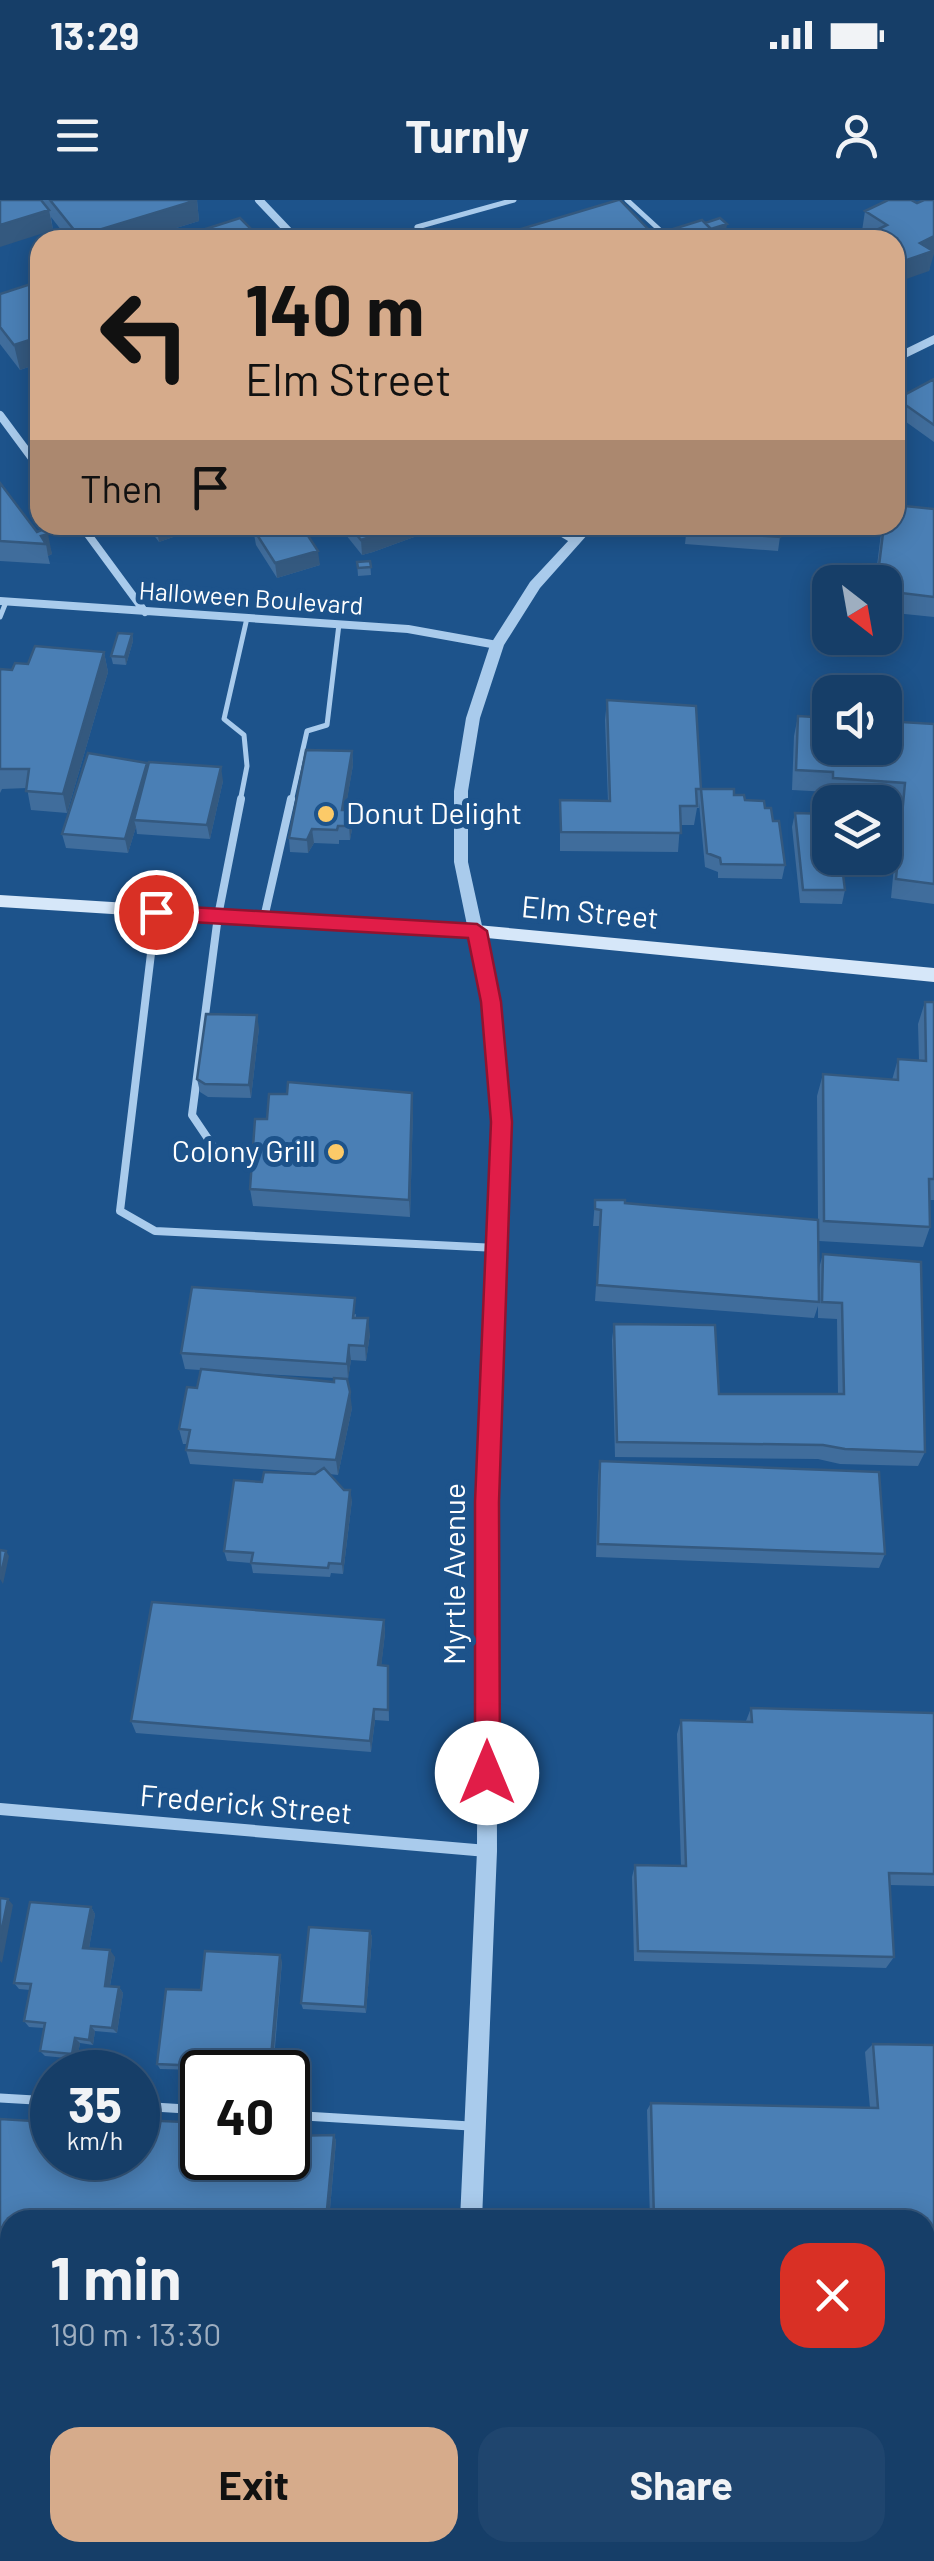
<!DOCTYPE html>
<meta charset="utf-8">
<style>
:root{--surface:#163e68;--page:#1f456e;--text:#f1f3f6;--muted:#9eaec0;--line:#35577c;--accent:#d6ab8b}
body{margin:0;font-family:Barlow,sans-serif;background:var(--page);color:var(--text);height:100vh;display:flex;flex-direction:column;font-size:38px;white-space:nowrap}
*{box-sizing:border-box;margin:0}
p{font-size:32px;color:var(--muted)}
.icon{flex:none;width:55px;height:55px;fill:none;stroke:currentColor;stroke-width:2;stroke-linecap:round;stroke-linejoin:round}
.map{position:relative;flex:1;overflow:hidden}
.panel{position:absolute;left:0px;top:2010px;width:935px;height:352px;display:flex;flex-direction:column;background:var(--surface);border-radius:30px 30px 0 0;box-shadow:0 5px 25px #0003,0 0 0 2px var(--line)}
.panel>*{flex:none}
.top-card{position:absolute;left:30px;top:30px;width:875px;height:305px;border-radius:30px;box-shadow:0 5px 25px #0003,0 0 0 2px var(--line);background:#d6ab8b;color:#111;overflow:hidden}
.needle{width:65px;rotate:149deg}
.fabs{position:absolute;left:812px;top:365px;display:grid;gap:20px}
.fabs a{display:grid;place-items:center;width:90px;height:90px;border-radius:20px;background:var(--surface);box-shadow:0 5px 25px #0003,0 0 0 2px var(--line);font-size:50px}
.speed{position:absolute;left:30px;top:1850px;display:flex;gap:20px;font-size:50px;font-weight:700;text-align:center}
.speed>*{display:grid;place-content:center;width:130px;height:130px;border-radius:50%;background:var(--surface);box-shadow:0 5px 25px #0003,0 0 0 2px var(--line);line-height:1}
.speed small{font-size:25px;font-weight:400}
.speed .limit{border:5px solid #111;border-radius:15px;background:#fff;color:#111}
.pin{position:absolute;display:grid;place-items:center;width:85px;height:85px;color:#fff;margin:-42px;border:5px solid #fff;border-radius:50%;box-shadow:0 2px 10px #0007}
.me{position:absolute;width:110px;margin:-55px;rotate:0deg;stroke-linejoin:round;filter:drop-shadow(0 0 8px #0008)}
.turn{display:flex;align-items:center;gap:35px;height:210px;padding:0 50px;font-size:45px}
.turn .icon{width:130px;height:130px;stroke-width:2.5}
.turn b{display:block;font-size:70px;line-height:85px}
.then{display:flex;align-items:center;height:95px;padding:0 50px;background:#0003;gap:20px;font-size:38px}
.round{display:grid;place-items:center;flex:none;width:105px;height:105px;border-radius:30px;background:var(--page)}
.head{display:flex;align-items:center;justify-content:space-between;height:170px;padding:0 50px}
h1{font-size:60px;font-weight:700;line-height:75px}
.action{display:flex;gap:20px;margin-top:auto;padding:20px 50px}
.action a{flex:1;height:115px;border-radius:30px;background:var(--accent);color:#111;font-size:40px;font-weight:700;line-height:115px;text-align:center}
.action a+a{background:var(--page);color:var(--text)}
.status{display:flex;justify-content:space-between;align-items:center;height:70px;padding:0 50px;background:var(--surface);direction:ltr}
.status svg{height:28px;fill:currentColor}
header{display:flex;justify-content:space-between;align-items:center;height:130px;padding:0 50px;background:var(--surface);font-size:45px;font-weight:700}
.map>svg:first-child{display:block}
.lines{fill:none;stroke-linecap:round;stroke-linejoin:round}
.service-far2{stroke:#a9cbec;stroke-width:5}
.service-far1{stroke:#a9cbec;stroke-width:8}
.service{stroke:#a9cbec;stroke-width:9}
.minor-far1{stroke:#a9cbec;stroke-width:8}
.minor{stroke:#a9cbec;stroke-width:12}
.tertiary{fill:#a9cbec;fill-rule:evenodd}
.secondary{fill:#d6e7f9;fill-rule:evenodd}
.wall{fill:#406d9c;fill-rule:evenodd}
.shaded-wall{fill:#34597f}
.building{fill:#4a7fb5;stroke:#34597f;stroke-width:2.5}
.route{fill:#e11d48;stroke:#92132f;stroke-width:2.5}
.poi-dot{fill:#fcca68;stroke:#1d538b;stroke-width:4}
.labels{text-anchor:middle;stroke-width:10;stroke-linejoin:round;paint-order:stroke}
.far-street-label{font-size:25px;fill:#fff;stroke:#1d538b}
.poi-label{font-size:30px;fill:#fff;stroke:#1d538b;text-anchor:start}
.street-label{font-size:30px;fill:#fff;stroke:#1d538b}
</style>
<div class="status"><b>13:29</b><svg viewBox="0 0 49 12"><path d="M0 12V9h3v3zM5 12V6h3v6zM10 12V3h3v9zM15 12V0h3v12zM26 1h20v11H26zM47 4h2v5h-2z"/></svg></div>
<header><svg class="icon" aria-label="menu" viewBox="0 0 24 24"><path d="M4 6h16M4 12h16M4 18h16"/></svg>Turnly<svg class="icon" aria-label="person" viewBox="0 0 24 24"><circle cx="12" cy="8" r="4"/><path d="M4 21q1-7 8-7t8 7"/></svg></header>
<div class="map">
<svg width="934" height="2361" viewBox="0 0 934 2361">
<rect width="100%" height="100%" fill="#1d538b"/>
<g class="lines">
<path class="service-far2" d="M627,0l35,32
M427,40l-10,-13 97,-27
M0,417l6,-15
M240,602l7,-36 -3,-31 -20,-16 23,-101
M291,602l16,-71 20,-6 12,-101"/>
<path class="service-far1" d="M156,712l-36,299 35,20 342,17
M264,718l27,-119
M219,955l-27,-40 26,-199 23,-117"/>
<path class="service" d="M0,1898l52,3
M138,1906l64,4
M288,1915l182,11
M0,2084h10"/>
<path class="minor-far1" d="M259,0l38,40
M0,215l40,54
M81,325l64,87
M549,325l27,16
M0,401l408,28 89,16"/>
<path class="minor" d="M0,1609l487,42"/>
<path class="tertiary" d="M934,135v9l-39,19v-9z
M583,325h13l-56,63 -36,57 -24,73 -12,73v71l31,141 11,119 -14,379 1,350 -15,369h-22l17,-369 1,-350 16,-379 -11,-119 -29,-141v-71l12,-73 24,-73 40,-63z
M443,2352h24v9h-24z"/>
<path class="secondary" d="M0,695l477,30 457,43v14l-457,-45 -477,-30z"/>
</g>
<path class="wall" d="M42,0h155l2,21 -62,19h-68l-18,-23 2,13z
M865,11l67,44 -3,16 -34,-31 -28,-5 -5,-4z
M40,81v83v-1l-20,7 -20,-26v-50z
M934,179v63l-39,-28 2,-15z
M0,283l37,49 7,-3 8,25 -4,2 2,8 -50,-3z
M934,309v108l-49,-5v-30h-10l7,-57h13z
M137,325h70l-48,17 -10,-13 -7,2z
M240,325h61l19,40 -43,13 -21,-33 -3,-16 -8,2z
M338,325h109l-74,27 -11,3z
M687,325l93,12 -2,14 -93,-7z
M779,325h72l-8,6z
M370,361l1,14 -13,1 -1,-14z
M132,434l1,7 -7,24 -13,-1 -2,-8z
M104,452l4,20 -41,141 -36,-3 -4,-22 -25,1 -2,4v-124l12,1 16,-6z
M607,500l94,89 33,6 31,13 8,13 12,44 -3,14 -64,-1v-6l-13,-5 -6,-64v5h-2l-3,17h-14l-2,27 -118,-1v-51l48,1 -3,-81z
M798,516l136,8v180l-43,-6 9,-96 -71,-5v-5l-37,-2 2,-54z
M352,551l1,14 -8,45h7l1,14 -3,16h-11v4l-25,-1 -6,10 -18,-1 -1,-14z
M147,563l1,6 75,12 -13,58 -73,-5 -1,-7 -8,26 -62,-5 -4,-14z
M795,613l50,77 -3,14 -42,-1 -8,-76z
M925,802h9v198h-4v27l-7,20 -104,-6v27l4,-14 102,198 -7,14 -78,-2 -22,-5 -203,-2 -3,-117 2,-16 105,70h119l-1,-75 -19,-1v-12l-4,12 -219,-17 5,-75h-7l2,-26 223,20 -1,-124 6,-22 69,6 6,-21 21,2 -1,-37z
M259,828l-8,70 -43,-1 -8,-5 -3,-13z
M287,894l126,16 -3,107 -157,-11 -3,-17 17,-70z
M356,1114v4l14,16 -4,27 -15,-1 -3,19h-9l13,29 -14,67 -9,-1 23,26 -9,74 -12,-1 -1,4 -77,-4 -2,-10 -24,-2 -3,-10 38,-69 54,-9 -126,-9 -4,-14 1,-6h-4l-4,-15 18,-41 3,-18 -15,-1 -4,-16zM230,1172l104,6v4z
M600,1261l285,93 -6,14 -283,-11 2,-81z
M384,1420l1,13 -4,33h7l1,55 -14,-1 -4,32 -235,-19 -5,-12z
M751,1508l183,5v173l-44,-1 4,72 -8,11 -252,-7 -2,-84 3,-12 46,1 -4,-132 4,-14 65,1z
M91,1707l4,7 -6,34 26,9 -5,29 9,1 4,6 -6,40 -22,-2 -2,14 -13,-2 -3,16 -32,-3 -5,-5 4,-23 -15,-1 -5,-6 6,-31 -11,-1 -5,-6z
M370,1731l2,6 -6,76 -63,-4 -2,-6z
M282,1761l-9,111 -113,-3 -3,-5 44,-74z
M873,1844l61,1v387h-9v-212h-275l-3,-110 4,-7 219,5 -5,-56z
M0,1919l52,39 138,-30 98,30v-26v4l46,-1 2,6 -7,79h-319v12l-10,-1z"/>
<path class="shaded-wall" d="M197,0l2,21 -62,19h-58v-4z
M49,10l4,20 -53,17v-22z
M727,24l-1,8 -25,8 1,-8z
M934,36v18l-5,17 -34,12v-19l25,-21z
M36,138l4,17 -2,-1 2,9 -20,7 -6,-25z
M141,325h7l1,4 -7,2z
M156,325h51l-48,17z
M245,325h8v4l-8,2z
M406,325h41l-74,27 -11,3 -1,-15z
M48,334l4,20 -4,2 -2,-12 -5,-8z
M318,351l2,14 -43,13 -2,-15z
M132,434l1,7 -7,24 -1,-8z
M104,452l4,20 -41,141 -4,-19z
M352,551l1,14 -10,59 -1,-14z
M147,563l2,14 -15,43 2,7 -8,26 -3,-14z
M221,567l2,14 -13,58 -3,-14z
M352,610l1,14 -3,16 -1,-14z
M312,629l2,14 -6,10 -1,-13z
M257,815l2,13 -8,70 -2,-13z
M412,893l1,17 -3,107 -1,-17z
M368,1118l2,16 -4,27 -1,-15z
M349,1145l2,15 -3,19 -1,-15z
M350,1192l2,16 -14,67 -2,-15z
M350,1290l2,10 -9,74 -1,-10z
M6,1351l3,5 -6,28 -3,-5z
M384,1420l1,13 -5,45 -2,-13z
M374,1509l1,11 -4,32 -1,-11z
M8,1699l5,6 -11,58 -2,-2v-23z
M91,1707l4,7 -7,40 -5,-6z
M370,1731l2,6 -6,76 -1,-6z
M110,1750l5,7 -6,34 -4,-5z
M280,1755l2,6 -10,111 -2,-3z
M119,1787l4,6 -6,40 -5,-5z
M91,1826l4,5 -2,14 -4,-5z
M75,1838l5,5 -3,16 -5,-5z
M334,1935l2,6 -7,79h-3z
M0,2097l10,4 -1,11 -9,-3z
M6,2269l4,1v14l-10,76v-48z
M114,2352h4v9h-5z"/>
<path class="building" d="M0,0h41l8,10 -49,15z
M50,0h147l-118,36z
M618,0h2l34,35 48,-15 20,20h-205l-6,-8z
M888,0h23l6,3 7,-3h10v36l-14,7 13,8 -38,13v-24h-39l31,-15 -22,-14z
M240,18l22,22h-91z
M720,18l7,6 -16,5 -6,-6z
M40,81v60l-4,-3 -22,7 -14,-18v-33z
M934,179v46l-37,-26z
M0,283l37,49 7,-3 4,5 -7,2 5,8 -46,-3z
M895,305l39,4v88l-49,-6v-9h-8l7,-57h11z
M253,325h48l17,26 -43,12 -21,-33z
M349,325h57l-45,15z
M687,325h91l2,12 -93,-7z
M370,361l1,6 -13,1 -1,-6z
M118,433l14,1 -7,23 -14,-1z
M35,446l69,6 -41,142 -37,-3 3,-22h-29v-100l12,1 3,-7 13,1z
M607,500l89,6 5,83h-5l1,17h-17l1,27 -120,-1 -1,-32 50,1z
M798,516l32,2v30h55v-27l49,3v160l-38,-5 9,-96 -72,-5v-6l-37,-2z
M306,550l46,1 -10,59h10l-3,16h-11l-1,4 -25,-1 -5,11 -18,-2z
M88,553l59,10 -22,76 -63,-5z
M149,562l72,5 -14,58 -73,-5z
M701,589h33v6h10l1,5 19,1 1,7h6l2,13h6l6,44 -64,-1 -1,-6 -13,-5z
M795,613l35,1v44h11l4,32h-42z
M925,802h9v177h-5l1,48 -106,-6 -1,-147 75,6v-21l28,2z
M206,814l51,1 -8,70 -44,-1 -8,-5z
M288,882l124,11 -3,107 -159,-11 5,-70h12l2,-25h18z
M595,1000h30v3l193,17 1,82 -222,-17 4,-75 -6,-1z
M823,1054l98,8 4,190 -80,-3 -22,-4 -206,-3 -3,-118 101,1 4,69h125l-2,-91 -20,-1z
M192,1087l163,11 -2,20h15l-3,28 -16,-1 -2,19 -166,-11z
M201,1169l133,13v-4l13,1 3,13 -14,68 -150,-10 4,-20 -11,-1 8,-42 10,1z
M600,1261l279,11 6,82 -287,-10z
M324,1268l20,22h6l-8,74 -13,-1 -1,5 -77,-5 2,-10 -29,-2 10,-71 28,2 2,-10 51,2z
M0,1350l6,1 -6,28z
M152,1402l232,18 -6,45 10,1v44l-14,-1 -4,32 -239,-20z
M751,1508l183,5v161l-45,-1 5,84 -256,-6 -3,-86 51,1 -5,-146 71,2z
M0,1698l8,1 -8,39z
M30,1702l61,5 -8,41 27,2 -5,36 14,1 -7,41 -21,-2 -2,14 -14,-2 -3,16 -32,-3 5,-28 -21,-2 7,-37 -17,-1z
M309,1727l61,4 -5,76 -64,-4z
M205,1751l75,4 -10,114 -113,-5 9,-75 35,1z
M873,1844l61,1v386h-9v-211h-271l-3,-117 227,5z
M33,1914l19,2v42h86v-38l47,2v6l17,1v29h86v-22l46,-1 -8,85h-316v8l-10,-1v-108l32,2z
M0,2109h10v128h-10z
M0,2269h6l-6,43z
M31,2352h83l-1,9h-83z
M223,2352h106v9h-106z
M583,2352h223v9h-223z"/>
<path class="route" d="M156,705l321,19 10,7 14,71 11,120 -13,380 1,271 -4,9 -9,3 -9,-3 -3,-9v-271l16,-380 -10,-120 -13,-64 -312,-18 -10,-8z"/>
<g class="poi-dot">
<circle cx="326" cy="614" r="10"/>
<circle cx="336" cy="952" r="10"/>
</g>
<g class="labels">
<g class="far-street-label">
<text transform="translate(251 398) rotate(4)" y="9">Halloween Boulevard</text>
</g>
<g class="poi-label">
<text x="346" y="624">Donut Delight</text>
<text x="316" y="962" text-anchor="end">Colony Grill</text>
</g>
<g class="street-label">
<text transform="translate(590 713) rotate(5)" y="10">Elm Street</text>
<text transform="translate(455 1374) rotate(-90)" y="10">Myrtle Avenue</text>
<text transform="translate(246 1605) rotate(5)" y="10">Frederick Street</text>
</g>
</g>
</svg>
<div class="fabs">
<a><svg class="needle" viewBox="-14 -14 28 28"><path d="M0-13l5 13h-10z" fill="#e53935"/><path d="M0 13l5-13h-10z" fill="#9eaec0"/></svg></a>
<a><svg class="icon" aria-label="sound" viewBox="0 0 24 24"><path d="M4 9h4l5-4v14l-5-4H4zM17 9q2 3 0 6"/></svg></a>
<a><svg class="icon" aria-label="layers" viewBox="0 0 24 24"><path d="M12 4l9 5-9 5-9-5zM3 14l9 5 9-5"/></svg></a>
</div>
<div class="speed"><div>35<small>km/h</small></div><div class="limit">40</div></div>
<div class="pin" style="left:156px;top:712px;background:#d93025"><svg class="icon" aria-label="arrive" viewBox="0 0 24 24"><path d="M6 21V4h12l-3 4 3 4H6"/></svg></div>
<svg class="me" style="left:487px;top:1573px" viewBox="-20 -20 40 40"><circle r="19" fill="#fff"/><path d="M0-13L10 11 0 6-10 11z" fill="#e11d48"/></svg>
<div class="top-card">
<div class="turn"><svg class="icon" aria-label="left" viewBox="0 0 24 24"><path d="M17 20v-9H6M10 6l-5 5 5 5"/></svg><div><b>140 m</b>Elm Street</div></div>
<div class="then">Then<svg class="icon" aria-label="arrive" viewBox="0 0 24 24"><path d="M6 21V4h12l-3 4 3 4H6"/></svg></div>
</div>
<section class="panel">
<div class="head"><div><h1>1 min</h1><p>190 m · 13:30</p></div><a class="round" style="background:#d93025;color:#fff"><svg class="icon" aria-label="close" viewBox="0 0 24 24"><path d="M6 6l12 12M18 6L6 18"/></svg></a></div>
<div class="action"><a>Exit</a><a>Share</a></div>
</section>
</div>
